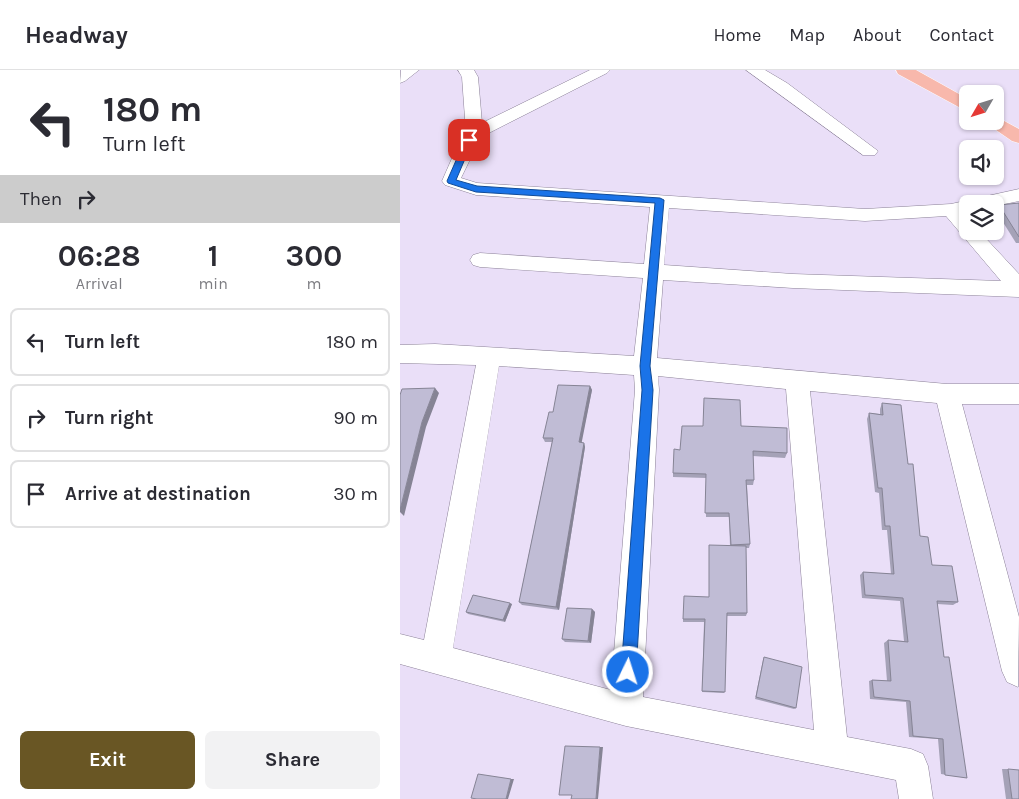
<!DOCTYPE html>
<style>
:root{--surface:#fff;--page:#f2f2f3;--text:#2b2b33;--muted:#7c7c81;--line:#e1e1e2;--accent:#695624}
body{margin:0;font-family:Karla,sans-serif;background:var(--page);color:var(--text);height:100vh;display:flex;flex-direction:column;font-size:19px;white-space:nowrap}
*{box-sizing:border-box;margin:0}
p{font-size:16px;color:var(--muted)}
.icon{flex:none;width:28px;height:28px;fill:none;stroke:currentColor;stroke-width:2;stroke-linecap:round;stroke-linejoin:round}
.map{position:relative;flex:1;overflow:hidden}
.sheet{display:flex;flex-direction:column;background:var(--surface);width:400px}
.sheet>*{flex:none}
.top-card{background:#fff;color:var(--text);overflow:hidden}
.needle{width:32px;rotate:231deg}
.fabs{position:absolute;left:559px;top:15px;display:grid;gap:10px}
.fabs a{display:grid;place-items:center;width:45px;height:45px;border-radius:8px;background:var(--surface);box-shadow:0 1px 4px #0004;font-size:25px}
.pin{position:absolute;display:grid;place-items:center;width:42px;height:42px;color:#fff;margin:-21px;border-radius:10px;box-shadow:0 2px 8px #0006}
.me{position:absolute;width:55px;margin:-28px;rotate:4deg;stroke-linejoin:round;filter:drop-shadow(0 0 4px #0008)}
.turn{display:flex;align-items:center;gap:18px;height:105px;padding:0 20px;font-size:22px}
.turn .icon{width:65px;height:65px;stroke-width:2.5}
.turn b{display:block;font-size:35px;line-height:42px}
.then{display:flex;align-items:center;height:48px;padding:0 20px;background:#0003;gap:10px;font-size:19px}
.eta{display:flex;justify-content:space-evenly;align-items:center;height:85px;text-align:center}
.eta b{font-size:30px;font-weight:700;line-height:35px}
.primary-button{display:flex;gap:10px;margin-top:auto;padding:10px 20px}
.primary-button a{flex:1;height:58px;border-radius:8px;background:var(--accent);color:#fff;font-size:20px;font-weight:700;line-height:58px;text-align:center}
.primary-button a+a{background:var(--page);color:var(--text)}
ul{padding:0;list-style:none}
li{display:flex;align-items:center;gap:15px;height:68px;margin:0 10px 8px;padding:0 10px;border:2px solid var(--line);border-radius:8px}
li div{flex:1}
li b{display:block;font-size:19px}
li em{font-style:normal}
header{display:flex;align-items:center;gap:30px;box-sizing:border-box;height:70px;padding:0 25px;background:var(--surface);border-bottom:1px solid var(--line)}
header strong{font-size:24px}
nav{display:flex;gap:28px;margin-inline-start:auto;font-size:18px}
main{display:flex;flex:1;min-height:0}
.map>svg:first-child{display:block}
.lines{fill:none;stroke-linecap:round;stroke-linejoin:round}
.street-casing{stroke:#8b8197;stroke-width:1}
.highway-casing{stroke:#fff;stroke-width:1}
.street{fill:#fff;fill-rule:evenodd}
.highway{fill:#f8b8ac;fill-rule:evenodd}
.wall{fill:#a5a2b7}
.shaded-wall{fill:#868495}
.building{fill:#c0bcd5;stroke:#868495}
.route{fill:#1a73e8;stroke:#114b97}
</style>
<header>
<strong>Headway</strong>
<nav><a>Home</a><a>Map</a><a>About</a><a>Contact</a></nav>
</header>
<main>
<section class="sheet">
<div class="top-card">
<div class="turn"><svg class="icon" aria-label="left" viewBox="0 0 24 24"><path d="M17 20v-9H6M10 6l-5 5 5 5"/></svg><div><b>180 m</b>Turn left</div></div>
<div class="then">Then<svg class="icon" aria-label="right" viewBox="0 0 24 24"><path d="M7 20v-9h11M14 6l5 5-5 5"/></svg></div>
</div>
<div class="eta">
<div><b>06:28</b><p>Arrival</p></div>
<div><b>1</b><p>min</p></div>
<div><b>300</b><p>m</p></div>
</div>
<ul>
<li><svg class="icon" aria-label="left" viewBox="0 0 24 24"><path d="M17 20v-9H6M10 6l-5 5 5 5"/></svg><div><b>Turn left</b></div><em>180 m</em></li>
<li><svg class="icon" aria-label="right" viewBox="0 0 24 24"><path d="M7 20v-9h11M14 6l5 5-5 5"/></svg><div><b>Turn right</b></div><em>90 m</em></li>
<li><svg class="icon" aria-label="arrive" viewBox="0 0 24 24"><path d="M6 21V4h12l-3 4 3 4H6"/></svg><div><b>Arrive at destination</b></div><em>30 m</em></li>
</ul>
<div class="primary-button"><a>Exit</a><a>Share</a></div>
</section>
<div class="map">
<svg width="619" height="729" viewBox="0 0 619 729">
<rect width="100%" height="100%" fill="#eadff8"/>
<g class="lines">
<defs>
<path id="street" d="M19,0l-14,11 -5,2 1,-13z
M58,0h16l4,7 4,46 108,-53h20l-3,3 -126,64 -20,41 16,5 388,26 86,-5 68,-15v12l-24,5v-2h-27v8l-4,1 4,5v13h11l40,43v23l-226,-9 -130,-8 -6,78 290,26h72v20h-57l57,213 -1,70 -11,-5 -5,-11 -65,-268 -127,-12 37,346 64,12 12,5 5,12 5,33h-34l-3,-19 -270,-54 -226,-62v-30l24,6 52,-275 -76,-2v-18l35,-1 199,12 9,-78 -163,-11 -7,-2 -3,-5 3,-5 7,-2 164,11 6,-57 -174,-12 -31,-10 -3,-4 18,-41 6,-8 -4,-55zM269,138l196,13 81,-5 55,65 -208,-7 -129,-9zM99,296l135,9 1,15 -24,300 -158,-42zM258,306l128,13 28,341 -171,-33 16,-307z
M346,0h19l22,13 91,68 -3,4h-12z"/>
<path id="highway" d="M496,0h20l52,29v13l-70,-38z
M595,46l24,13v14l-7,-2 -29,-20h12z"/>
</defs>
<use href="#street" class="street-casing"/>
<use href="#highway" class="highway-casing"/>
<use href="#street" class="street"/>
<use href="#highway" class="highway"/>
</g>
<path class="wall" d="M619,133v40h-3l-20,-32 3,-6z
M190,316l2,4 -11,52 3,1 1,4 -26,163 -37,-5 -3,-3 33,-160h-7l-2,-4 10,-26z
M482,333l26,61 12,72 12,29 26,37 -5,3 -16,-1 7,53 23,121 -26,-4 -3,-35 -29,-2 -3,-35 -36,-3 -1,-18 3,-1 15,1 -3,-38 4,-3 16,1 -4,-40 -38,-3 -2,-23 3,-3 28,2 -4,-44h-5l-3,-37 -4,-1 -8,-73 2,-6 11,1v-5z
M303,356h38l46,27 -2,5 -32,-2 1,24 -1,5h-6l3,59 -1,4h-3l1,65 -1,3h-19l-3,77 -22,-1 2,-70h-21v-3l26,-22 21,-51 -1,-29h-23v-39l-33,-1v-4l7,-23z
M112,534l-7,18 -37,-8 -2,-2z
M192,539l3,3 -4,31 -26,-1 -3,-3z
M364,587l32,51 -2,1 -39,-10 8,-39z
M602,699h6l11,30h-13z"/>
<path class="shaded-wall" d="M190,316l2,4 -11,56 -2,-4z
M35,318l4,5 -13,34 -22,89 -4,-4v-2l22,-88z
M184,373l1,4 -26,163 -3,-3z
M110,533l2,1 -7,18 -2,-2z
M192,539l3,3 -4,31 -3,-2z
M200,677h3l-5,52h-2z
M111,709h3l-6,20h-2z"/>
<path class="building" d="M619,133v34l-20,-32z
M158,315l32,1 -11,56 5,1 -28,164 -37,-5 34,-164h-10l6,-26h4z
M35,318l-13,34 -22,88v-115l2,-6z
M304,328l36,2 1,26 46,2v25l-34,-2 1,29h-8l4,64 -19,1 -2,-32h-24l1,-39 -33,-1 1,-24 6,1 2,-24h21z
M482,333l19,2 7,59h5l7,72 8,1 4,28 20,1 6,36 -21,-1 7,56h5l18,121 -22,-3 -2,-36 -30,-3 -3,-35 -36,-4 -2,-17 19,1 -3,-41 20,2 -5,-44 -38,-3 -2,-23 31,2 -4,-48h-5l-3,-38h-4l-9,-75 14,2z
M309,475l37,1 1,67h-20l-2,79 -23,-1 3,-72h-22l1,-23 25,1z
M73,525l37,8 -7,17 -37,-8z
M167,538l25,1 -4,32 -26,-2z
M364,587l38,10 -6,41 -40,-11z
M165,676l35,1 -4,52h-25l1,-4h-13z
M608,699l11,1v29h-7z
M78,704l33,5 -5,20h-29l-6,-1z"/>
<path class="route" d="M69,67l4,3 -17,40 21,6 183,12 4,2 -14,166 3,24 -17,282 -3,5 -5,2 -5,-2 -2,-5 21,-282 -2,-24 15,-163 -179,-11 -28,-9 -1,-2 18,-41z"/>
</svg>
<div class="fabs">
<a><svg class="needle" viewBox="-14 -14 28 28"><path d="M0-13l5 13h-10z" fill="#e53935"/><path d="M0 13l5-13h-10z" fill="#7c7c81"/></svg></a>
<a><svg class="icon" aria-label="sound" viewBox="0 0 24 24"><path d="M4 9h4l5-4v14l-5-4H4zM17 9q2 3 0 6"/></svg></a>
<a><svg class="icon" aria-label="layers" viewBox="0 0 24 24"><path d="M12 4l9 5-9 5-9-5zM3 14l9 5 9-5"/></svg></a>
</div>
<div class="pin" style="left:69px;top:70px;background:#d93025"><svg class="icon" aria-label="arrive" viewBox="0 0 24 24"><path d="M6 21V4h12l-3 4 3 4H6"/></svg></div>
<svg class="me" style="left:228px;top:602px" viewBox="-20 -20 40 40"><circle r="17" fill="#1a73e8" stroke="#fff" stroke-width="3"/><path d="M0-11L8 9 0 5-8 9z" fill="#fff"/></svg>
</div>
</main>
